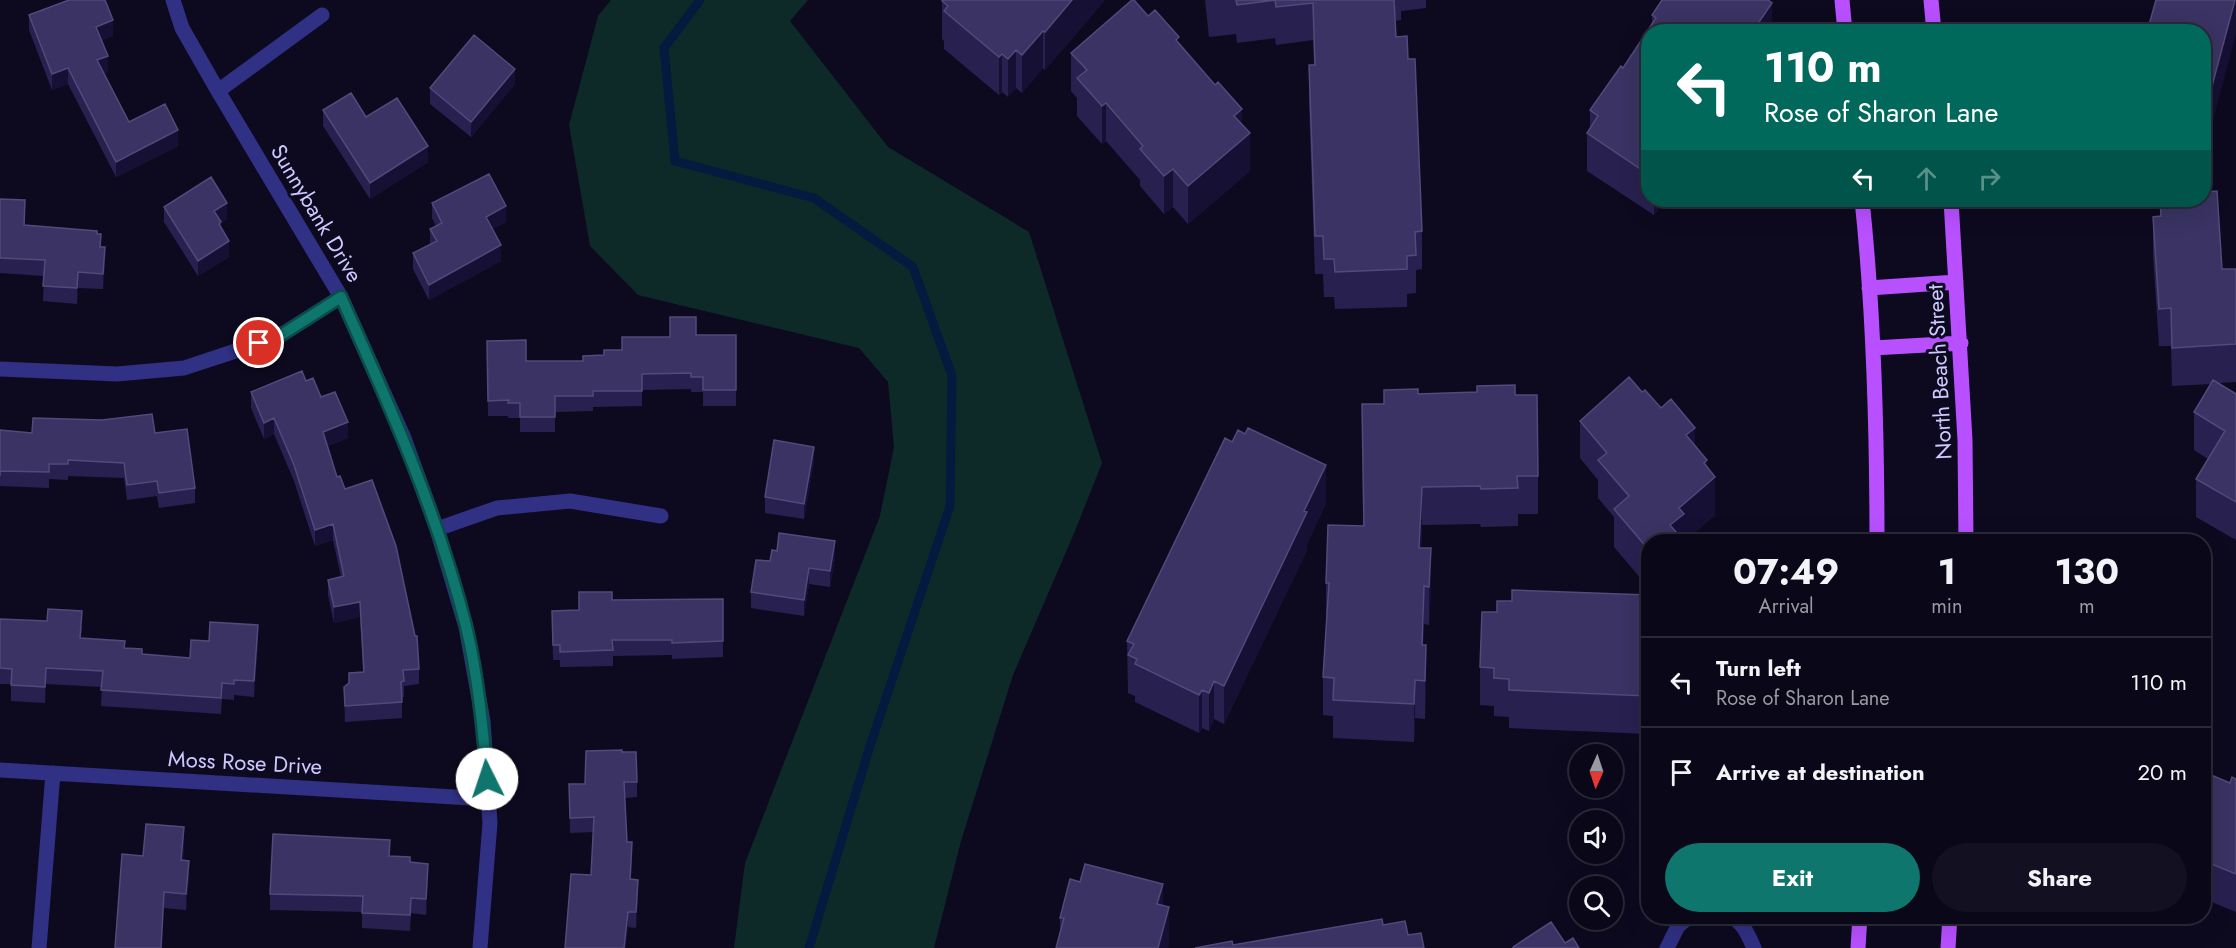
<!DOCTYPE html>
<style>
:root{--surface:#0a0818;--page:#131121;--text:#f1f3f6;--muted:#999aa2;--line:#2a2937;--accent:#0f766e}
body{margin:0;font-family:Jost,sans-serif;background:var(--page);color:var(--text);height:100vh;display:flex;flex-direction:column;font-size:22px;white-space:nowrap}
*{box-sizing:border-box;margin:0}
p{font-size:20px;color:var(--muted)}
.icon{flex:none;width:33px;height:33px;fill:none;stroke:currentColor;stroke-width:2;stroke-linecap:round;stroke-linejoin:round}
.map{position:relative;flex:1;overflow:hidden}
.sheet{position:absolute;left:1641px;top:534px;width:570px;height:390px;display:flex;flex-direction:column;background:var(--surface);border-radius:24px;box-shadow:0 6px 24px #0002,0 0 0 2px var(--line)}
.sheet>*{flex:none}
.top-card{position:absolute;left:1641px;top:24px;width:570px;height:183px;border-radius:24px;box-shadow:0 6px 24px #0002,0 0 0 2px var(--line);background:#00695c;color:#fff;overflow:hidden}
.needle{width:39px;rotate:183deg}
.controls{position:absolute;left:1569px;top:744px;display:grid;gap:12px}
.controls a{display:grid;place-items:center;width:54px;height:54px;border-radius:50%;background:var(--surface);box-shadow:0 6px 24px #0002,0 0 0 2px var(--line);font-size:30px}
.pin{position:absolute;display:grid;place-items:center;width:51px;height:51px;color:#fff;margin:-26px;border:3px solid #fff;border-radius:50%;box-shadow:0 2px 6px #0007}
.me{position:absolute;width:66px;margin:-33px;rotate:356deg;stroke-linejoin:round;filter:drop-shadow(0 0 4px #0008)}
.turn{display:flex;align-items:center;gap:21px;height:126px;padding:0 24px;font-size:27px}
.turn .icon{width:78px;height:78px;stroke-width:2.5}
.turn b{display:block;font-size:42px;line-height:51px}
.lanes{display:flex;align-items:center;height:57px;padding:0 24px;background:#0003;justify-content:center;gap:30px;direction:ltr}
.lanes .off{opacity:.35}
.eta{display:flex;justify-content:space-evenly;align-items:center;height:102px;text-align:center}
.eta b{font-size:36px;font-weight:700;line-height:42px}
.primary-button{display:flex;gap:12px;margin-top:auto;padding:12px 24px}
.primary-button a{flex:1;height:69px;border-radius:36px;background:var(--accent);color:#fff;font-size:24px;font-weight:700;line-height:69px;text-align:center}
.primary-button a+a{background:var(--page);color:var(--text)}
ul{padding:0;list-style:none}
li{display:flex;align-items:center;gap:18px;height:90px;padding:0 24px;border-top:2px solid var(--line)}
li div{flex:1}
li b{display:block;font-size:22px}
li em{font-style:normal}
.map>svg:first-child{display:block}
.green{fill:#0d2a28}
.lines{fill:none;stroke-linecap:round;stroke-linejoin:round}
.stream{stroke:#041b3f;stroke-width:9}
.minor{stroke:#303084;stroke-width:15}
.major{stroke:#b850ff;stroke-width:15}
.wall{fill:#282150}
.shaded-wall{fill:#161035}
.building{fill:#3a3363;stroke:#514a7b;stroke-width:1.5}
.route-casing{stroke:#0a4d48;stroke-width:15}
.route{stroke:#0f766e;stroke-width:10}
.labels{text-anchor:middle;stroke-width:6;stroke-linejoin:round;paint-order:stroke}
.street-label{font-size:22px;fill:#cdc9ff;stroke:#0d0a20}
</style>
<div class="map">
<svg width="2236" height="948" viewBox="0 0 2236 948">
<rect width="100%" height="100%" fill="#0d0a20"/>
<path class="green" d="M611,0h197l-18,21 98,126 141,85 73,231 -27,68 -62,144 -52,166 -27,107h-200l11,-85 135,-347 14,-69 -6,-65 -29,-34 -221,-53 -48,-49 -21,-121 29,-109z"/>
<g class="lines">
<path class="stream" d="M700,0l-36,48 11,113 139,37 99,69 39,109 -2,130 -81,243 -60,199"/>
<path class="minor" d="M173,0l9,28 36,63 123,206 63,141 33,91 29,98 17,94 7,102 -10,125
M218,91l104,-76
M0,369l117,5 67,-6 94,-31 63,-40
M437,529l60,-21 73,-7 91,15
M0,770l488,29
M1730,916c14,7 18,19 24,32
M39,948l14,-175
M1667,948l11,-22 12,-10"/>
<path class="major" d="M1842,0l3,32
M1931,0l3,32
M1862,200c12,113 15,227 15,342
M1951,200l14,240 1,102
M1869,288l87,-6
M1873,348l88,-5
M1858,948l2,-32
M1948,948l2,-32"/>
</g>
<path class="wall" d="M942,0h163l-60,70 -2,-2 -21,25 -6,-5 -8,9 -6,-5 -3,3 -55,-46v-8l-2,-2z
M1205,0h221v8l-25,3v9l-6,1 1,16 26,194v38l-6,1v23l-9,1v13l-72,2 -1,-12h-10l-1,-23h-8l-6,-171v-38h5l-1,-25 -37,5 -1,-7 -38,5 -1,-9 -27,3z
M29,15l84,21 -11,4 6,32 -4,1 25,49 49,24 -62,31 -48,-93 -16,6 -23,-60z
M1652,15l120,17h-124v168h17l-11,15 -67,-44v-38l3,-5v-18l33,-42 29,-44z
M1148,16l31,27 63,81 8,47 -62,53 -15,-17 -9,7 -24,-28v-6l-34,-39 -4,3 -25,-28v-18l-6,-7v-38z
M515,84l-44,53 -41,-33v-16z
M323,110l105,52 -58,37 -47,-73z
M0,199l25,17v9l72,9 4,13 4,16 -2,26 -25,-1 -1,16 -34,-3 1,-25 -44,-3z
M1668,200h14l-5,6z
M2160,200l62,69h14v113l-17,1 17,11v146l-40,-23v-38l12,-20 -14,-9v-38l17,-28 -39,2 -1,-40h-12l-6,-91v-38l7,-1z
M432,203l74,19 -14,7 9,32 -72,39 -16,-31v-16l17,-9v-15l6,-3 -4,-8z
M164,207l63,12 -6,4v5l8,29 -31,19 -34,-54z
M696,335h40v71h-33v-14h-12v-3l-49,1v16l-49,1v4l-38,1v20h-35v-14h-12v-2h-20l-1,-75 39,20h57l87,-24z
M306,381l15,16 27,41 -20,8 9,31 8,12 74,180v15l-15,2v11h-2v21l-57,4 -1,-35 19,-15 -3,-55 -26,6 -6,-28v-15l13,-3 -8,-37 -18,6 -21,-65 -20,-47 -10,5 -13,-31v-16z
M1642,392l53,54 12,21 8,48 -31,27h-36v45l-34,-40v-30l-16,-19v-18l-18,-22v-37z
M1418,394l97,1 23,81v38h-20v12l-37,1 -1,-3 -58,1 -1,23 10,38 -2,39 -5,-1 -1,21 3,38 -1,36 -10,-1 -1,24 -81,-4v-22l-10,-1v-38l4,-56h-1v-38l37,-57 -1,-122h22z
M0,430l32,3h123l40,55v15l-36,5 -2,-12 -30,4 -3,-22 -56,-2v4l-19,-1v9l-49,-2z
M814,462l-10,57 -39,-6v-16z
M1326,503l-19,41v6l-83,174 -10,-5 -5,12 -7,-3 -3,5 -64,-31v-6l-7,-3 -1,-52z
M835,557l-5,30 -21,-3 -5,32 -53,-8v-16l19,-31z
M1648,595v139l-139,-6v-11l-15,-1v-10l-14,-1v-38l17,-55 15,-11z
M723,599v58l-51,2v-4l-59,1v10l-53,1v-7h-7l-1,-49 27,-1 33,-10z
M0,619l82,8 -1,11 44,10 17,6 48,4 19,-17h49l-4,56 -20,-2v5l-12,-1 -1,15 -120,-8 1,-19 -56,-3 -1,19 -34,-2v-17h-11z
M622,752l15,30v15l-12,1 2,44 5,16 -1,21 7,16 -2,33 -8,-1 -37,-52 2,-43 -23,1 -1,-49h16z
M2204,772l26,11 6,-4v133l-32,-13z
M184,843l-1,17 6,17 -3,33 -22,-2 -21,-52z
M390,856l20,6 18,18 -2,35 -15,-2 -1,18 -48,-3v-16l-92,-2v-16z
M1163,905l6,40 -109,-14v-13z"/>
<path class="shaded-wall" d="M1072,0h33l-60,70v-38z
M2235,0h1v34l-32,120v-38z
M1772,3v29h-13v-10z
M113,20v16l-17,6v-15z
M1043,31v37l-21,25v-38z
M1016,50v38l-8,9v-38z
M1002,54v38l-3,3v-38z
M108,56v16l-11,4v-16z
M68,68v16l-16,6v-16z
M515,69v15l-44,53v-15z
M1106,103v38l-4,3v-38z
M1242,109v31l8,-7v38l-62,53v-38l46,-70z
M178,130v16l-62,31v-15z
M428,146v16l-58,37v-16z
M1173,169v38l-9,7v-38z
M1654,200h11l-11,15z
M1677,200h5l-5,6z
M227,203v16l-6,4v15l-7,-27z
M506,206v16l-20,10v-15z
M229,241v16l-31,19v-15z
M501,245v16l-72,39v-15z
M105,247v16l-2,26v-15z
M78,272v16l-1,16v-16z
M274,418v16l-10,5v-16z
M348,422v16l-25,10v-16z
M1695,428v38l-9,-31z
M814,447v15l-10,57v-15z
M1707,460v24l8,-7v38l-31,27h-20l6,-17 9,-17 25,-45z
M1326,465v38l-19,41v6l-83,174v-38z
M1422,487v38l-3,61v-38z
M333,524v16l-18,6v-16z
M835,541v16l-5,30v-16z
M1431,548v38l-2,39v-38z
M809,568v16l-5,32v-16z
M1424,586v38l-2,59v-38z
M360,602v15l-26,6v-16z
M258,625v16l-4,56v-16z
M1426,645v38l-1,36v-38z
M46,668v16l-1,19v-16z
M1415,680v38l-1,24v-38z
M1214,681v38l-5,12v-38z
M1202,690v38l-3,5v-38z
M184,827v16l-3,33v-16z
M189,861v16l-3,33v-16z
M428,864v16l-2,35v-16z
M638,880v15l-2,33v-16z
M1163,884v38l-6,-18z
M164,892v16l-2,40h-1z
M1169,907v38l-1,3h-10z
M628,912v15l-2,21h-2z"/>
<path class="building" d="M69,0h36l8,20 -17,7 12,29 -11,4 32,62 36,-18 13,26 -62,32 -48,-94 -16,6 -23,-59z
M942,0h130l-27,32 -2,-1 -21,24 -6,-5 -8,9 -6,-5 -3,3 -55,-46 4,-5 -6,-5z
M1132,0h2l14,16 7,-6 24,27 -3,3 39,45 3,-3 24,27 -8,7 16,17 -62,53 -15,-17 -9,7 -24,-27 3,-3 -37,-43 -4,3 -25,-28 10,-8 -16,-17z
M1236,0h158l2,37 11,-1 1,23h7l7,172 -7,1 1,23 -9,1v13l-72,3 -1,-13h-10l-1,-23h-8l-6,-171h6l-2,-62 -37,4 -1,-7 -38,5z
M1662,0h106l4,3 -13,19 9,6 -3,4h-117v142l-61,-41 11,-17 -8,-6 31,-44 2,2 33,-50 -4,-3z
M2156,0h79l-31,116v-84h-57z
M474,35l41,34 -44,53 -41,-34z
M351,93l15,24 31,-19 31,48 -58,37 -47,-73z
M489,174l17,32 -20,11 15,28 -72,40 -16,-32 24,-12 -7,-12 12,-6 -10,-20z
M211,177l16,26 -13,8 7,11 -2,2 10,17 -31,20 -34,-54z
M2217,191l5,78h14v75l-64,4 -1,-40 -12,1 -6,-92 8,-1 -1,-16h44v-8z
M0,199l25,1 -1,25 73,6v3h4l-1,13h5l-2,27 -25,-2 -1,16 -34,-2 2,-26 -45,-2z
M670,317h26v18h40v55h-33v-13h-12v-4l-49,1v17h-49v5h-38v21h-35v-14h-12l1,-3 -21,1 -1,-60 39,-1v21h57v-5l21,-1v-5h18v-13h48z
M302,371l4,10 7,-3 8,19 14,-5 13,30 -25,10 14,45 3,-1 5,13 27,-9 24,66 19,90h2l2,33 -16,1 1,11 -3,1 1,20 -57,4 -1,-19 5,-4v-10l15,-1 -4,-70 -26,5 -6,-27 16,-4 -11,-52 -18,6 -21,-65 -20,-47 -10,5 -13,-31z
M1629,377l13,15 3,-2 16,18 10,-9 24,29 -9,7 21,25 -3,3 11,14 -36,31 5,6 -14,11 6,7 -12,10h-16v7l-34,-40 15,-13 -31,-36 9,-7 -27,-32z
M2213,380l23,14v108l-40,-23 29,-48 -31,-19z
M1515,385v10h22l1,81h-21l1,12 -37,1 -1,-3 -58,1 -3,61h12l-2,39 -5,-1 -2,59h4l-1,36 -10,-1 -1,24 -81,-4 1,-22 -11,-1 6,-94h-3l2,-58 36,1 -2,-122h22v-14l34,-1v5l59,-2v-6z
M152,414l3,19 32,-4 8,59 -36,5 -2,-12 -30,4 -3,-22 -56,-3v4h-19v8l-49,-1v5v-46l32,3 1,-15 69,2z
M1248,428l78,37 -22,46 3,1 -83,174 -10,-5 -5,12 -7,-3 -3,5 -64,-31 2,-5 -9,-4 6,-11 -7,-3 98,-203 7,4 6,-12 7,4z
M774,440l40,7 -10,57 -39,-7z
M779,533l56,8 -5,30 -21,-3 -5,32 -53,-8 5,-32 14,1 2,-11 5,1z
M1512,590l136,5v101l-139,-6v-11l-15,-1v-10l-14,-1 2,-55h15v-11h15z
M579,592h33v8l111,-1v42l-51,2v-3h-60l1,10 -53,2v-7h-7l-1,-34 27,-1z
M48,609l34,2 -2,27 45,3 -1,7 18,1v5l48,4 1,-18 18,1 1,-19 48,3 -4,56 -20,-1v4l-12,-1 -1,15 -120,-8 2,-19 -57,-3 -1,19 -34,-2 1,-16 -12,-1v-49l47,2z
M622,750v2h14l1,30h-13l3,60h5l-2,37 8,1 -2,32h-8l-4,36h-59l6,-74 20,1 3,-58 -24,1 -1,-34h16l1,-33z
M2204,772l26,11 2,-6 4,2v95l-32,-13z
M146,824l38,3 -3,33 8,1 -3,33 -22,-2 -3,56h-46l7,-94 21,2z
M273,834l117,6 -1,16 21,1v5l18,2 -2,35 -15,-1 -1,17 -48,-2 1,-17 -93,-2z
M1085,864l78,20 -6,20 12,3 -11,41h-102l8,-30h-4l10,-39 10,3z
M1382,919l1,6 22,-4 3,14 13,-2 3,15h-229l37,-7 1,4z
M1551,922l14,21 8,-5 6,10h-65l-1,-1z"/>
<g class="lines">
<defs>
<path id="route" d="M259,343l19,-6 63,-40c48,107 96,214 125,329 12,50 17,102 21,153"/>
</defs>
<use href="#route" class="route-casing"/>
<use href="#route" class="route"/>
</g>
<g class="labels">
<g class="street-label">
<text transform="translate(317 213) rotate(59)" y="8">Sunnybank Drive</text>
<text transform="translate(1939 372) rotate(-93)" y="8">North Beach Street</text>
<text transform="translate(245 762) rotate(3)" y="8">Moss Rose Drive</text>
</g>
</g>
</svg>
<div class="controls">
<a><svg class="needle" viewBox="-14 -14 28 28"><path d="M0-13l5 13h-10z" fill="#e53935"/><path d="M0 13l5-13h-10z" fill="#999aa2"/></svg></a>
<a><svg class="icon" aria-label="sound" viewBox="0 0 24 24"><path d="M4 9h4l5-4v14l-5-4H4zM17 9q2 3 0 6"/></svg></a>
<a><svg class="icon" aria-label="search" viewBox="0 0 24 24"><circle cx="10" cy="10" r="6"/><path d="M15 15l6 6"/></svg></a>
</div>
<div class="pin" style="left:259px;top:343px;background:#d93025"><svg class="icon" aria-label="arrive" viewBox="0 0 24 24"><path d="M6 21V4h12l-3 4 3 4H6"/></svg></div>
<svg class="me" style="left:487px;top:779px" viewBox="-20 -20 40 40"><circle r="19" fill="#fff"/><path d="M0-13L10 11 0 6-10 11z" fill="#0f766e"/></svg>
<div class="top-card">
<div class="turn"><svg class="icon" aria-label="left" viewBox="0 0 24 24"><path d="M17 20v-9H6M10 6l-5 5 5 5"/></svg><div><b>110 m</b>Rose of Sharon Lane</div></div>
<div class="lanes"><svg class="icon" aria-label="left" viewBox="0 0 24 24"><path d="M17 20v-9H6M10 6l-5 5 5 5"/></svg><svg class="icon off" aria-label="ahead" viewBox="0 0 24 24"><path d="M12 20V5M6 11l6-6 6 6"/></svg><svg class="icon off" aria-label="right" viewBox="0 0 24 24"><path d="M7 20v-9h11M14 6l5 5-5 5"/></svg></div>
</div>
<section class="sheet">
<div class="eta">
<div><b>07:49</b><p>Arrival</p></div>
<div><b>1</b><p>min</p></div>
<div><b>130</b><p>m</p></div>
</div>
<ul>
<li><svg class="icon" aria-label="left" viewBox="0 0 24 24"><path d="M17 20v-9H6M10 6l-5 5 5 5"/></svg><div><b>Turn left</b><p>Rose of Sharon Lane</p></div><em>110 m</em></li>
<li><svg class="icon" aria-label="arrive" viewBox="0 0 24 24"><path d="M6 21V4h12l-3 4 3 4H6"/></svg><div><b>Arrive at destination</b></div><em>20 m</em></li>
</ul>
<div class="primary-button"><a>Exit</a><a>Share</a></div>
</section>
</div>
